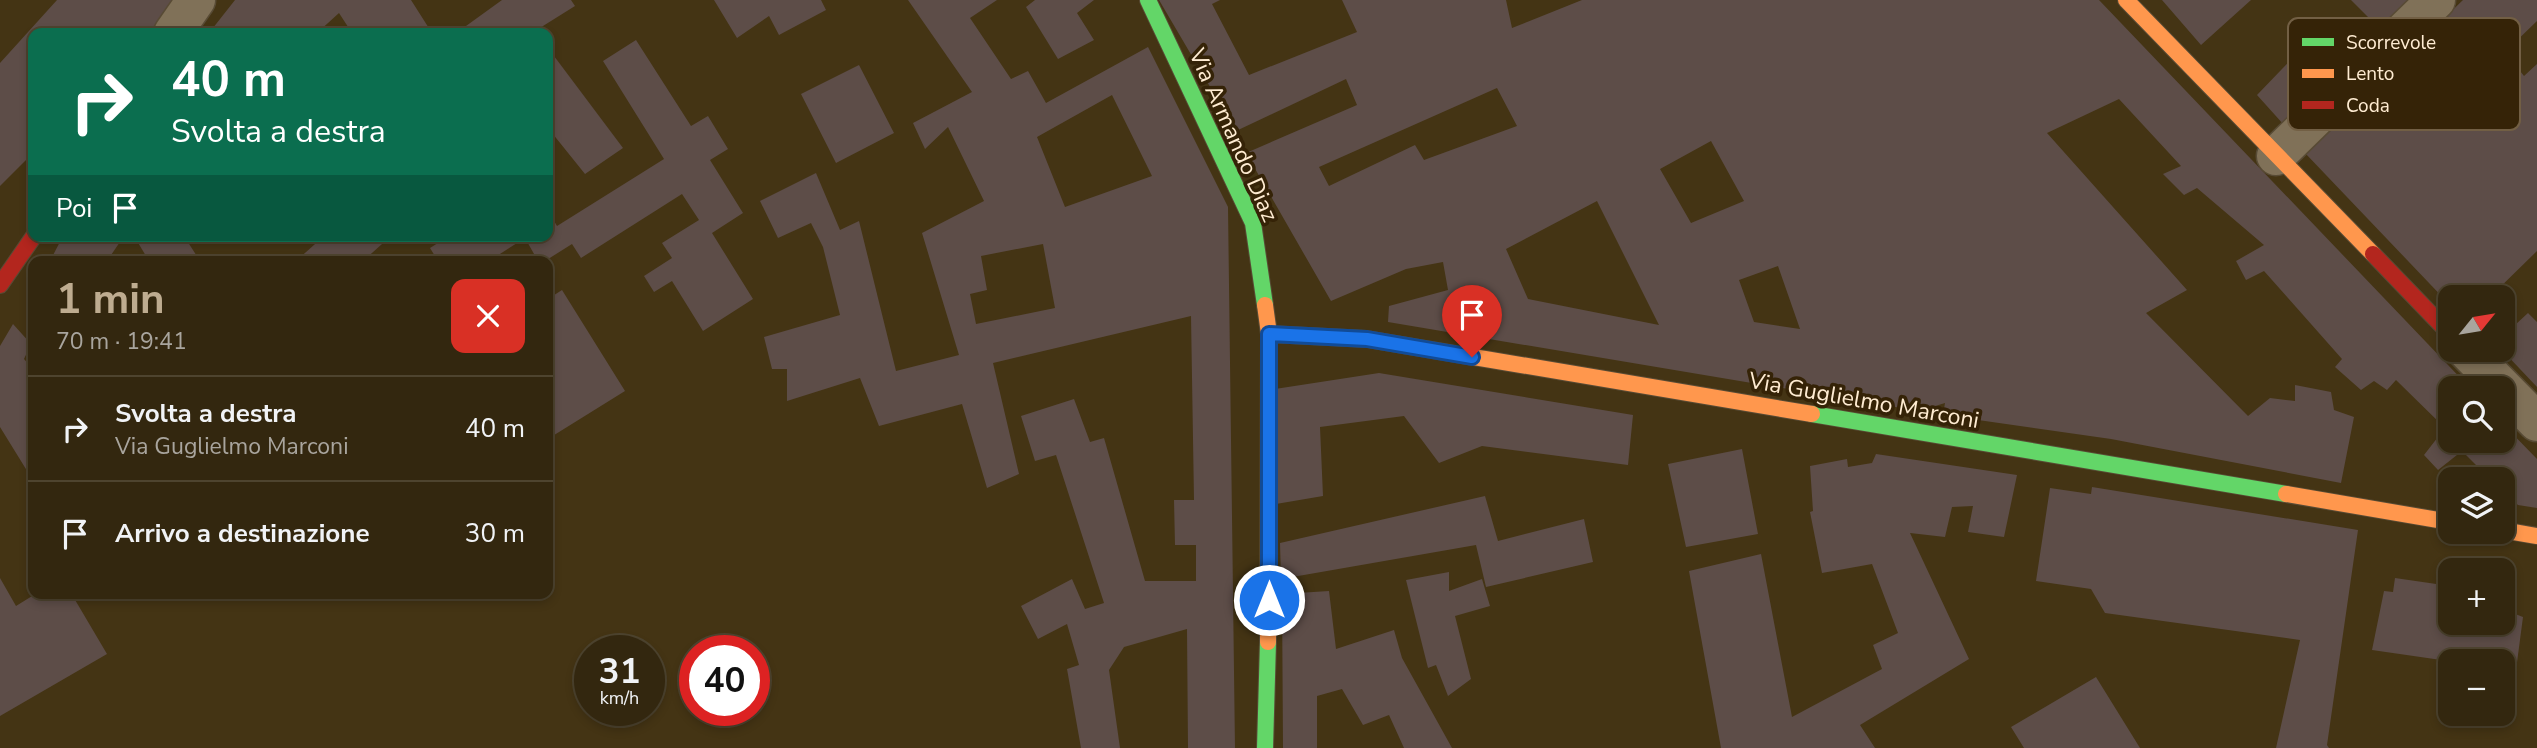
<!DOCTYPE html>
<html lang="it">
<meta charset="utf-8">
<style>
:root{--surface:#33270f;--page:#3e331d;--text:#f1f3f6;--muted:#a9a59e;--line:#4e442f;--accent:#beac90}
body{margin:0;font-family:"Nunito Sans",sans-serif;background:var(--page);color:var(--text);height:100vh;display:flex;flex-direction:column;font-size:26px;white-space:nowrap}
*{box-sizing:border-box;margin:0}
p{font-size:23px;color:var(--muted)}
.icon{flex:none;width:38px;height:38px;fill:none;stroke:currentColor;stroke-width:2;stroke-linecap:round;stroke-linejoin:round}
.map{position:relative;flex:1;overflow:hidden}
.drawer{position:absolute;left:28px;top:256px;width:525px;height:343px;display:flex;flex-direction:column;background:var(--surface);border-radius:14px;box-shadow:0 4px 10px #0003,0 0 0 2px var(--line)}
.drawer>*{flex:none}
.top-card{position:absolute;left:28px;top:28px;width:525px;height:214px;border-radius:14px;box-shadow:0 4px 10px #0003,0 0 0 2px var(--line);background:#0b6e4f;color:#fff;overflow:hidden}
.needle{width:46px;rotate:60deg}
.buttons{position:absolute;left:2438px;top:285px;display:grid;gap:14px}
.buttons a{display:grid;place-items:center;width:77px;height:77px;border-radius:14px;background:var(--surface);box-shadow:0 4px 10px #0003,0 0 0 2px var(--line);font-size:35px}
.speed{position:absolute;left:574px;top:635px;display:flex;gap:14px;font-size:35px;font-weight:700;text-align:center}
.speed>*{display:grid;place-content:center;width:91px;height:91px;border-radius:50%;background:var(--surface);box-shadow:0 4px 10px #0003,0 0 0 2px var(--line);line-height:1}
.speed small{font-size:18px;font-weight:400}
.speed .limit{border:10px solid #d22;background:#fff;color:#111}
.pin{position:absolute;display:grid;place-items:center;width:60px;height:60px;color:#fff;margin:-72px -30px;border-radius:50% 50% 50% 0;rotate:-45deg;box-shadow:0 0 7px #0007}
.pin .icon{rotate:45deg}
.me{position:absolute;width:77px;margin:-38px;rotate:0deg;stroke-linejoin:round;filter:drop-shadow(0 0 5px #0008)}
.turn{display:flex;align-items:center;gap:24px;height:147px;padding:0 28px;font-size:32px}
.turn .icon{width:91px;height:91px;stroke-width:2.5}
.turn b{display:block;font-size:49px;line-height:60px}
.then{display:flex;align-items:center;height:66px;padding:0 28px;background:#0003;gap:14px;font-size:26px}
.round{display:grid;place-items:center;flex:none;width:74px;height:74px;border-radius:14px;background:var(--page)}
.headline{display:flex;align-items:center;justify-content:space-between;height:119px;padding:0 28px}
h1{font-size:42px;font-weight:700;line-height:52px;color:var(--accent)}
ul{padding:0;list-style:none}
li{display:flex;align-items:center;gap:21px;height:105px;padding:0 28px;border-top:2px solid var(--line)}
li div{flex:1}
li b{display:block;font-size:26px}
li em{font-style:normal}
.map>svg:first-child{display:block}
.building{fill:#5d4d48;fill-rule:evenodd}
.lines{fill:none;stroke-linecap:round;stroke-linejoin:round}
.street-casing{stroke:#584b35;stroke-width:41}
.fast-casing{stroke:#584b35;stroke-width:18}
.slow-casing{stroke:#584b35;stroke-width:18}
.jam-casing{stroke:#584b35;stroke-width:18}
.street{stroke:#807158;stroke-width:38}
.fast{stroke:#63d668;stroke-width:16}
.slow{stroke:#ff974d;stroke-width:16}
.jam{stroke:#b3261e;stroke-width:16}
.route-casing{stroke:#114b97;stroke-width:18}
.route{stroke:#1a73e8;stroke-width:12}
.labels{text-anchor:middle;stroke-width:7;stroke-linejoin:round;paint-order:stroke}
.street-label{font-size:23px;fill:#ffecd2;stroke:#352307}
.key{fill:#352307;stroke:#725f44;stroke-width:2}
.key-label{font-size:19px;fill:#ffecd2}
</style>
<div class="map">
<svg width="2537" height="748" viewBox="0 0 2537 748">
<rect width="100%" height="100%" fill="#443414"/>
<path class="building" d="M57,0h127l-33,33h-118v120l-33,33v-123z
M235,0h176l21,33h-80l-13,-20 -22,20h-108z
M502,0h69l4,6 -40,25 2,2h-65l-6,-7z
M714,0h107l5,10 -47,25 -10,-19 -32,22z
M908,0h89l-27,18 41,61 17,-8 18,32 102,-56 80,160 7,541h-47l-1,-119 -63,18 -15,23 11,78h-39l-14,-79 12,-4 -12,-41 -29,15 -17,-33 51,-27 13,30 19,-6 -48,-148 -21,6 -14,-45 53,-17 16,43 14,-4 41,143h51v-36h-21l-1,-45h20l-3,-184 -198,47 26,111 -32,14 -25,-84 -83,22 -19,-48 -73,23v-32h-15l-8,-32 76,-22 -17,-68 -12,-24 -33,15 -18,-37 56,-28 24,57 19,-9 37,150 63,-16 -37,-122 62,-32 -36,-74 -23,22 -12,-26 59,-31zM1112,95l40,81 -87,31 -28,-70zM1043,244l12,64 -79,16 -6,-30 17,-4 -6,-34z
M1035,0h59l-17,13 17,27 -36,19 -32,-52z
M1159,0h61l-8,4 37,71 108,-43 -15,-32h164l6,28 70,-28h517l371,388h-20v53h52v-18l35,36v49l-19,-3 -16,-15v-10h-11l-29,-29 -24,19 -14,-15 21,-27 -49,-48 -9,10 -13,-9 -13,9 -26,-23 7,-8 -78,-88 -18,9 -10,-19 28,-16 -67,-57 -13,7 -21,-21 18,-8 -62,-67 -72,34 140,157 -41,23 102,103 22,-18 25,3v-16l36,7 3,18 20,7 -13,66 -230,-44 -168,-24 2,-12 -26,8 -531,-89 1,-16 59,-16 -5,-28 -37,7 -75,32 -85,-148 111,-48 -11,-26 -110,52zM1497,88l20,38 -93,34 -9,-15 -86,41 -10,-19zM1711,141l33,60 -53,22 -31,-54zM1597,201l62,124 -131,-26 -22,-50zM1778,266l22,63 -46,-7 -15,-42z
M2162,0h89l-50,45z
M2351,0h62l-32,30z
M2463,0h74v21l-32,31 19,24 13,-12v187l-48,47h-39v7l-145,-152z
M2343,38l14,14 -73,73 -27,-30 48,-50 16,14z
M636,40l55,86 17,-10 20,33 -18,11 33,53 -31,20 41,66 -50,32 -31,-50 -18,11 -10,-16 28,-18 -10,-15 37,-23 -17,-26 -101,64 -9,-14 -27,17h-7l-13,-23 -36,23h-51l-8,-13 19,-12h99v-25l9,15 107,-67 -61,-98z
M548,48l75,100 -38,26 -37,-46z
M859,65l35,68 -58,30 -35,-69z
M63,236h61l-17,25h-57z
M134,236h50l16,25h-51z
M324,236h67l-28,25h-67z
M562,290l63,101 -74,46 -3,-6v-132z
M2528,313l9,9v65l-35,-37v-13z
M13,324l18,20 -7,15 9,10v101l-4,4 -29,-47v-81z
M1379,373l254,42 -5,50 -146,-19 -43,17 -35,-47 -84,11 3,69 -47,8 -1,-115z
M1742,449l16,85 -72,13 -18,-83z
M1876,454l141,21 -13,62 -36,-5 5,-26 -21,1 -7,30 -35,-4 59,126 -109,66 15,23h-154l-32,-177 72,-17 31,163 90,-48 -9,-24 25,-12 -26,-69 -50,9 -12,-61 3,-1 -3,-45 37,-7 1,8 24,-4z
M2092,487l266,43 -31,215 2,3h-53l24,-108 -195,-27 -14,-24 -55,-8 14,-93 41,6z
M1485,496l13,45 86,-22 9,43 -107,25 -10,-42 -195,34 -1,-36z
M1449,572v19l33,-12 8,27 -35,10 16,63 -23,17 -12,-31 -8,3 -22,-88z
M0,578l16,28 21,-13h34l36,61 -107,62z
M2395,578l55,8v37h52v-30l11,2 -3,17 13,5 -7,53 -14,-2v-6h-47l-83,-12 12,-59 9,1z
M1329,591l7,58 58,-19 8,28 50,90h-48l-15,-33 -26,10 -21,-36 -25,7v52h-34l-1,-154z
M2096,677l44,71h-116l-13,-21z"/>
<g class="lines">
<defs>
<path id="street" d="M173,33l23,-33
M2276,156l160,-156
M2466,350l71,72"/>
<path id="fast" d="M1148,0l105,223 12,82
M1812,414l474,80
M1265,748l3,-106"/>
<path id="slow" d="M2126,0l247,254
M1265,305l4,29 -1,308
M1269,334l98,5 445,75
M2286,494l164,28
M2502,530l35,6"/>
<path id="jam" d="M2373,254l77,80
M0,285l34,-49"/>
</defs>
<use href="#street" class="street-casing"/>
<use href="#fast" class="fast-casing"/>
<use href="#slow" class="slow-casing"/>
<use href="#jam" class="jam-casing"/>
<use href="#street" class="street"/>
<use href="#fast" class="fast"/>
<use href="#slow" class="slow"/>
<use href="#jam" class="jam"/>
</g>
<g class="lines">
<defs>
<path id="route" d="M1269,600v-266l98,5 105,18"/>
</defs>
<use href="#route" class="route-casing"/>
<use href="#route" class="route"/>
</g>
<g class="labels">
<g class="street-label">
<text transform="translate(1234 135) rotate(66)" y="8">Via Armando Diaz</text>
<text transform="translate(1864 400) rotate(10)" y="8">Via Guglielmo Marconi</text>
</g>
</g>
<rect x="2288" y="18" width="232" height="112" rx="10" class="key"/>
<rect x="2302" y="38" width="32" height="8" fill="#63d668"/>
<rect x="2302" y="69" width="32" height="9" fill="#ff974d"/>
<rect x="2302" y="101" width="32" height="8" fill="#b3261e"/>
<g class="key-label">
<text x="2346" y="49">Scorrevole</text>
<text x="2346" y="80">Lento</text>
<text x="2346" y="112">Coda</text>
</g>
</svg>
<div class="buttons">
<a><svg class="needle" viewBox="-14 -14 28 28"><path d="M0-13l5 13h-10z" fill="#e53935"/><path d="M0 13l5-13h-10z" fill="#a9a59e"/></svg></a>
<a><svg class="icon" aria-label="search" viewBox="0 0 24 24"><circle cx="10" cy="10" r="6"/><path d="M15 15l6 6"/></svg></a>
<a><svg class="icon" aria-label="layers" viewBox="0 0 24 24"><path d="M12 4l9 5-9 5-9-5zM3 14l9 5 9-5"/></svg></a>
<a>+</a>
<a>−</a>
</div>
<div class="speed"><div>31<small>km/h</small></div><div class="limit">40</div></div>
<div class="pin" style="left:1472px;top:357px;background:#d93025"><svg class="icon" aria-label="arrive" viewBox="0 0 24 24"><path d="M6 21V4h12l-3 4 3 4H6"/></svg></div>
<svg class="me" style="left:1269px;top:600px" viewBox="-20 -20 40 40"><circle r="17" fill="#1a73e8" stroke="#fff" stroke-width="3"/><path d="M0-11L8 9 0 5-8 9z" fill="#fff"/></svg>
<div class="top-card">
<div class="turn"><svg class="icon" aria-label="right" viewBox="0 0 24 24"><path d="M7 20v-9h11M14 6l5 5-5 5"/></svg><div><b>40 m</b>Svolta a destra</div></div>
<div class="then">Poi<svg class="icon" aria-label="arrive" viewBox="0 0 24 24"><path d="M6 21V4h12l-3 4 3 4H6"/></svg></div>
</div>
<section class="drawer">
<div class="headline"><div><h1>1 min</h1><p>70 m · 19:41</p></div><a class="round" style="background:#d93025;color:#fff"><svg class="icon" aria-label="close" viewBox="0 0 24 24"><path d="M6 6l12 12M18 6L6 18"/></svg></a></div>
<ul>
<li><svg class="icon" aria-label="right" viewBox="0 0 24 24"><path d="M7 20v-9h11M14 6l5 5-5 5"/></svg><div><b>Svolta a destra</b><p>Via Guglielmo Marconi</p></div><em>40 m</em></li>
<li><svg class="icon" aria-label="arrive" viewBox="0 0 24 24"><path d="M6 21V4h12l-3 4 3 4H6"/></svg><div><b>Arrivo a destinazione</b></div><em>30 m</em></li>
</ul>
</section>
</div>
